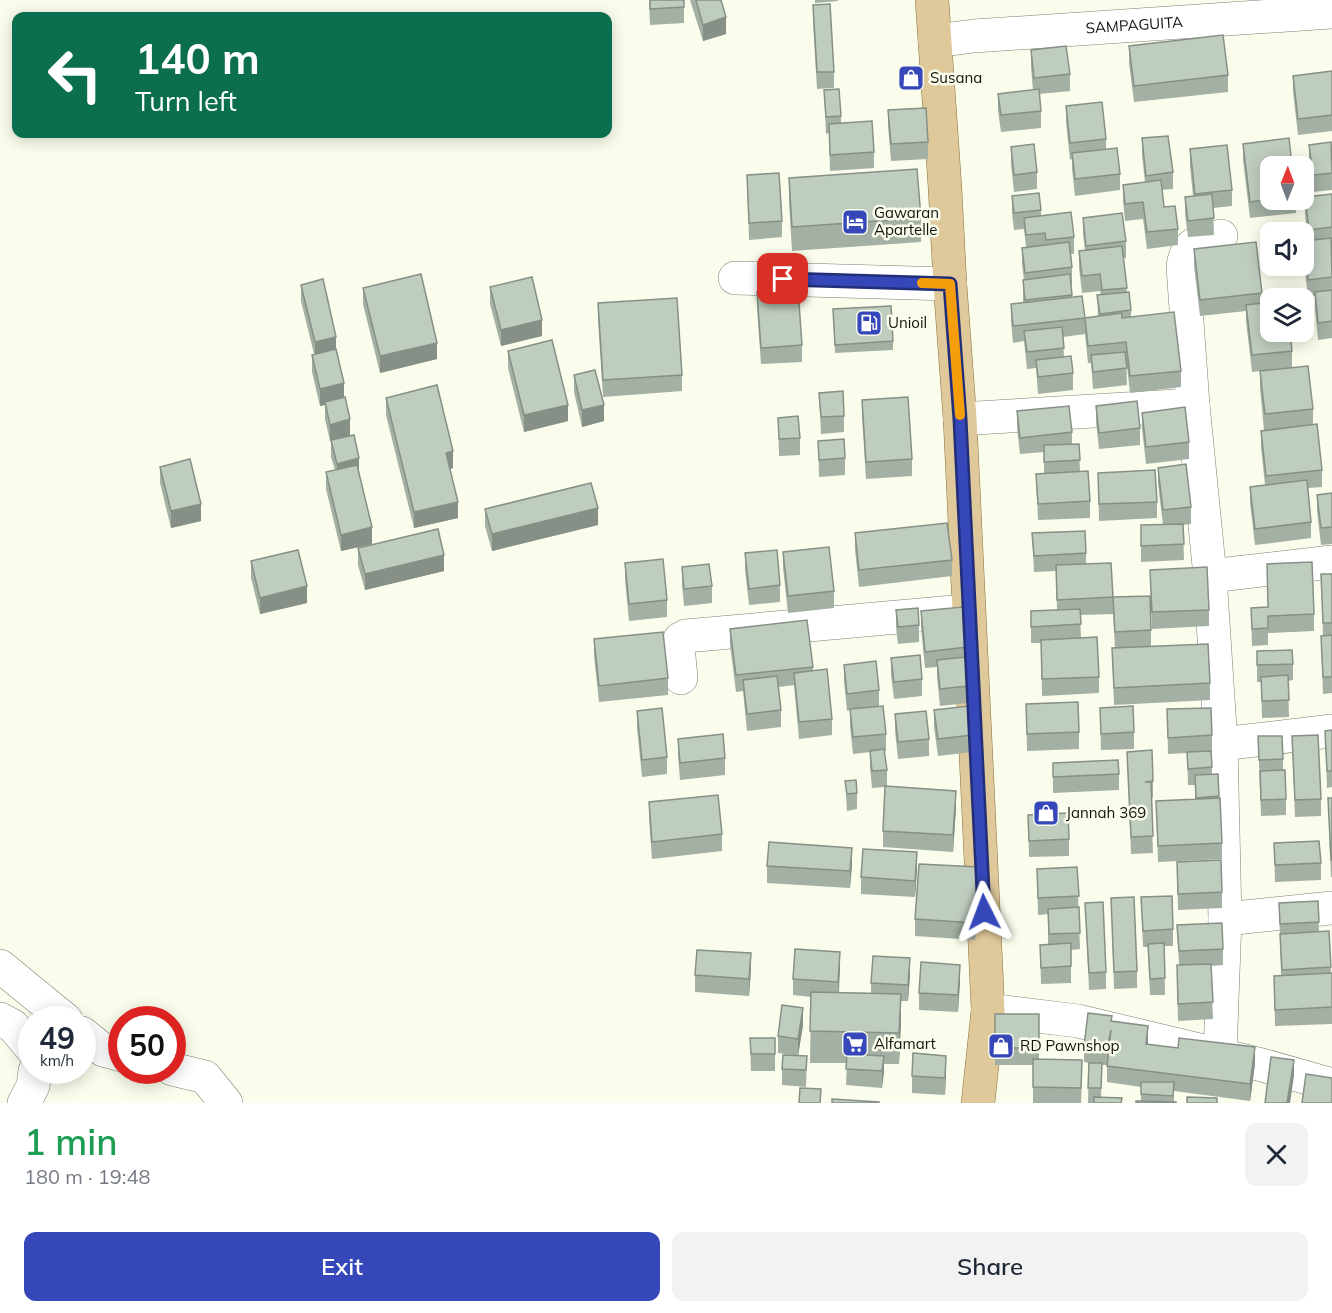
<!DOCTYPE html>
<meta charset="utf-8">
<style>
:root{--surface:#fff;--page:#f2f2f3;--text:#1f2937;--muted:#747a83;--accent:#3547b9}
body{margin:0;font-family:Mulish,sans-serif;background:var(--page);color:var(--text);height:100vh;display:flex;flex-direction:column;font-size:22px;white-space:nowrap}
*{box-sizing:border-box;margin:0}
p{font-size:20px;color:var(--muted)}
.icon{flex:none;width:33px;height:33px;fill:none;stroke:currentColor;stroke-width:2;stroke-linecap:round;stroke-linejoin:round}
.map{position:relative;height:1103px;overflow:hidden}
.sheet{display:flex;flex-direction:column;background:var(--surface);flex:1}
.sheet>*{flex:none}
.hud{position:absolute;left:12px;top:12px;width:600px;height:126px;border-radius:12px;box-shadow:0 3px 15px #0003;background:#0b6e4f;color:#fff;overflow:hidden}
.needle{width:39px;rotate:1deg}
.buttons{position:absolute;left:1260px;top:156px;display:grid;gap:12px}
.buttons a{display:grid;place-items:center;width:54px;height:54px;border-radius:12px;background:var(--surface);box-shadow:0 3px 15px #0003;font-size:30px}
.speed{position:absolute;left:18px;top:1006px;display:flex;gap:12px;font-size:30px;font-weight:700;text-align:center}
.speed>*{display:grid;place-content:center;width:78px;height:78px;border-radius:50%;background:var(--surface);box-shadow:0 3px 15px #0003;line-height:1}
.speed small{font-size:15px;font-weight:400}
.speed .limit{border:9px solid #d22;background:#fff;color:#111}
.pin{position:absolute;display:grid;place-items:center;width:51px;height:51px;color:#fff;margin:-26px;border-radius:12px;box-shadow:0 3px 9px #0006}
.me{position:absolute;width:66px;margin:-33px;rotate:357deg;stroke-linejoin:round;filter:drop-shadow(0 0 4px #0008)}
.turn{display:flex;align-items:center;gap:21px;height:126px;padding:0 24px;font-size:27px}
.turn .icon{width:78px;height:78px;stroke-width:2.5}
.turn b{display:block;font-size:42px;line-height:51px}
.round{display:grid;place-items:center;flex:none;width:63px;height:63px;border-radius:12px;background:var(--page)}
.head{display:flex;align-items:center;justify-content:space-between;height:102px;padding:0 24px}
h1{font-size:36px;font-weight:600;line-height:45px;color:#1e9e55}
.action{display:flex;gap:12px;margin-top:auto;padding:12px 24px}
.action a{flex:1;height:69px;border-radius:12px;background:var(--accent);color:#fff;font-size:24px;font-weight:600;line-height:69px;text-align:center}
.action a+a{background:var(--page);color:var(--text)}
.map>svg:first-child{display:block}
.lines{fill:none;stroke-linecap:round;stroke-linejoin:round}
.minor-casing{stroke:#7d7f6f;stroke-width:34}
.major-casing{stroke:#89713d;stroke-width:34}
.minor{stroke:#fff;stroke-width:33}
.major{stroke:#dfc89a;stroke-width:33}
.wall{fill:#a4b0a4}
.shaded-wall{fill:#869086}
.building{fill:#bfcdbf;stroke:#869086;stroke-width:1.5}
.route-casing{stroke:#222e78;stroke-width:15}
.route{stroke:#3547b9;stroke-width:10}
.slow{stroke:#f59e0b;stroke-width:10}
.labels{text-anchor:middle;stroke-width:5;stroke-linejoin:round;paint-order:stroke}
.street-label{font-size:15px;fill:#12130d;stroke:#fafdeb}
.poi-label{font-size:15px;fill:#12130d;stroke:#fafdeb;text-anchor:start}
</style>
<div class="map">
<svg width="1332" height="1103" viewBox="0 0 1332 1103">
<rect width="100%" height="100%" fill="#fafdeb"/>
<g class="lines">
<defs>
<g id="minor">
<path id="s1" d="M935,41l39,-5 358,-24"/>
<path d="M735,278l215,6"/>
<path d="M960,419l233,-14"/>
<path d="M1210,576l122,-14"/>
<path d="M681,678l-3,-32 2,-7 6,-3 279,-25"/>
<path d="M1221,744l111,-13"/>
<path d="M1225,919l107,-11"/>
<path d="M0,966l66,54"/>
<path d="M988,1010l90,11 184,44 70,20"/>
<path d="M0,1019l13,7 19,23"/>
<path d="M82,1033l21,17 19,5"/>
<path d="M1220,1055l5,-136 -4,-175 -11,-168 -17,-171 -10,-138c3,-26 16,-26 38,-31"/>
<path d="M172,1069l33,8 21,26"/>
<path d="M24,1103l9,-17 2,-15"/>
</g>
<path id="major" d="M932,0l13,188 5,96 10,135 28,591 -10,93"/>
</defs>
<use href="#minor" class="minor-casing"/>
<use href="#major" class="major-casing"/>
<use href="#minor" class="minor"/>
<use href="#major" class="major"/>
</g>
<path class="wall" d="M649,0h35v23l-34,2z
M690,0h31l5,34 -23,7z
M815,0h23v1l-23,2z
M813,5l21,67v16l-17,1 -4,-67z
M1129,46l99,29v17l-94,10 -5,-39z
M1031,50l39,24v17l-31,3 2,17v17l-40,4 -3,-21v-17l35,-4 -2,-23z
M1332,71v60l-34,4 -5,-43v-16z
M824,90l17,26v7l33,29v16l-44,3 -1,-38 -3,1z
M1066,106l40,33v10l14,25v16l-45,6 -3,-27v-10l-2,1 -4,-38z
M888,110l40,32v17l-37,2 -3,-35z
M1142,138l31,34v17l-11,1 2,17 14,22v16l-31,4 -4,-30 -18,2 -2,-20v-16l22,-3 -3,-27z
M1243,144l27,56h26v13l-46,5 -7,-58z
M1309,145l23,5v40l-19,2 -4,-30z
M1011,147l26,25v17l-23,3 -3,-28z
M1190,149l42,41v16l-19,2 1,27 -26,2 -3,-23v-17l8,-1 -3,-30z
M747,175l35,46v16l-33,3z
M789,178l132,40v24l-129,9 -3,-49z
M1332,194v144l-14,2 -3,-31v-13l-7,1 -4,-33v-23h4l-3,-27v-17z
M1012,196l29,14v6l33,21v17h-3l1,13v17h-1l1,13 13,21 13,-2 -1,-21h4l-1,-4 -18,2 -3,-26v-16l6,-1 -2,-16v-16l43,23v17h-3l4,34 4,18v7l50,54v16l-51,6 -4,-35 1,27 -34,4 -2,-26h-3l-3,-29 -22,3 1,20 9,16v17l-35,4 -2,-26 -9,1 -3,-28 -11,2 -2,-23v-16l12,-2v-22h1l-2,-16v-16l4,-1 -2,-18 -10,1 -2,-17z
M1194,249l68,44v10l30,48v16l21,42v15l9,46v17l-14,1 3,34v16l-56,7 -5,-42v-16l15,-2 -4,-38v-16l3,-1 -4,-42v-17l-8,1 -6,-51v-10l-46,5 -6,-50z
M301,285l35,65 14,86 9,39 13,69 -31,7 -15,-62v-17l9,-2 -4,-13v-16h-1l-5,-22v-14l-5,1 -8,-34v-17l2,-1 -13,-53z
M490,287l52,49 -41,10 -11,-42z
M363,288l74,71 -57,14 -17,-69z
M757,292l45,53v17l-41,2 -4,-56z
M598,303l84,72v16l-79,6 -5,-77z
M833,309l60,32v9l-58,3z
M508,351l60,70 -44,11 -16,-64z
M574,375l30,46 -22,6 -8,-35z
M819,393l25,23v16l-23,2z
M386,398l67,70 -3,1 8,49 -44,10 -28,-113z
M862,400l50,59v17l-46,3 -4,-63z
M1096,406l44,22v17l-41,4 -3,-27z
M1017,411l55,21v12h7l1,27 10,30v17l-52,2 -2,-46 8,-1v-21l-24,2 -3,-26z
M1142,413l47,29v17l-43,5 -4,-35z
M778,418l22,20v17l-21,1z
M818,441l27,17v17l-26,2z
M160,467l41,54 -30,7 -11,-45z
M1158,468l33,39v17l-8,1 1,35 -43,2v-37h22l-5,-41z
M1098,473l59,29v16l-58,3z
M1332,493v51l-11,1 -4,-34v-16z
M485,509l113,16 -106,26 -7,-25z
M855,533l97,27v16l-93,11 -4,-37z
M1032,533l54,20v11l27,33 38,33v16l59,37v17l-96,5 -2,-57h3l-2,-34 -33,1 1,23 18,39v16l-57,3 -1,-53h-10v-32l26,-1 -1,-39 -22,1z
M358,548l86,23 -79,19 -7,-25z
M783,552l51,39v17l-46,5 -5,-45z
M745,553l35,32v17l-31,3 -4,-35z
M251,561l56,42 -47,11 -9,-36z
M625,563l42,37v17l-38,4 -4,-41z
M1267,564l47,50v17l-46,2v12l-16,1 -1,-38 17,-1z
M682,567l30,19v17l-28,3 -2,-22z
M1150,570l59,40v16l-57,3z
M1321,574h11v119l-9,1 -2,-58h2z
M896,610l23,15v17l-21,2 -2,-17z
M921,611l46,36v17h-2l3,22v17l-28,3 -3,-29v-10l-12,1 -4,-40z
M730,629l83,38v4l19,48v16l-33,4 -5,-54 -15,2 2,23v17l-34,4 -4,-40 -7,1 -6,-47z
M594,639l74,39v17l-69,7 -5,-46z
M1257,651l36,13v16l-5,1 1,36 -27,1 -1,-36h-4z
M891,658l31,21v17l-28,3 -3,-24z
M844,665l35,25v16l7,28v17h-2l3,19v17l69,21 -3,44 -70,-5v-16l2,-44 -13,1 -2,-21v-15l-17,2 -3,-28v-16l-3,1 -3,-30z
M1026,704l53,28v17l-52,2z
M1100,708l34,24v17l-33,1z
M1167,709l45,26v39h6l4,69v16l-64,3 -2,-61 39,-1v-15h-7l-1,-32 -19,1z
M934,710l38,25v17l-34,4 -4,-29z
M637,711l30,46v17l-25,3 -5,-49z
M895,714l34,25v17l-31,3 -3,-28z
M1332,730v57l-5,1 -2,-57z
M1258,736l25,23v11l3,29v16l-25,1z
M1292,736l29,63v17l-26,1z
M678,739l47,19v17l-45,5 -2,-25z
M1127,752l26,29v16l-2,1 2,55 -22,1z
M1053,763l66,11v16l-66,3z
M845,781l12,12v16l-10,2z
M1328,798h4v79h-1z
M649,802l73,32v17l-70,8 -3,-40z
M1028,815l41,24v17l-40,1z
M1274,843l47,20v17l-46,2z
M1177,862l45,30v16l-44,2z
M852,864l-2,24 -83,-5v-17z
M1077,867l3,82 -9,1v33l-30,1 -1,-39 8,-1v-30l-10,1 -1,-46z
M917,869l-2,28 -54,-3v-17z
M979,884l-4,56 -60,-4v-17z
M1141,897l32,32v17h-9l1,49h-15l-2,-48h-5z
M1111,898l26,73v17l-23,1z
M1318,901l1,31 10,-1 2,42h1v51l-57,2 -1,-50 7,-1 -2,-72z
M1085,903l21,69v17l-17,1z
M1177,925l46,24v16l-12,1 2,53 -35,2 -1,-39v-17h2z
M840,968l-1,25h32v-10l39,-8 -2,26h-7l-2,63h-15l-2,24 -36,-3 1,-22h-37l1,-66 -18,-2v-16z
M751,970l-2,26 -54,-4v-17z
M960,981l-2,31 -39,-2v-17z
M995,1014h44v45l43,18 -1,26h-48v-38h-38z
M1112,1021l36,23 107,20 -5,37 -76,-10v11l-33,-1v-14l-34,-5v-17h-5l-1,33 21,5h-34l1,-40 -5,-1v-16z
M803,1025l-5,31h9l-1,31 -24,-2v-16l16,-13 -20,-3v-17z
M750,1038h25v33h-24z
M946,1072l-1,23 -33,-2v-17z"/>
<path class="shaded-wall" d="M726,17v17l-23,7v-16z
M542,320v16l-41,10v-16z
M336,337v16l-21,5v-16z
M437,343v16l-57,14v-17z
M344,383v17l-19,2v3l-5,1v-17z
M568,405v16l-44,11v-17z
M604,405v16l-22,6v-17z
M350,419v17l-20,5v-16z
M453,451v17l-7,2v-17z
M359,458v17l-22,5v-16z
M458,502v16l-44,10v-16z
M201,504v17l-30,7v-17z
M598,508v17l-106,26v-17z
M372,527v17l-31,7v-16z
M444,555v16l-79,19v-16z
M307,586v17l-47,11v-16z
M956,791v17l-3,44v-17z
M852,848v16l-2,24v-17z
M917,852v17l-2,28v-16z
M979,867v17l-4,56v-17z
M840,952v16l-2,31v-17z
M751,953v17l-2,26v-17z
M910,958v17l-2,26v-16z
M960,965v16l-2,31v-17z
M901,994v31l-2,39v-31z
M803,1008v17l-5,31v-17z
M1148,1026v16l-2,19v-17z
M1255,1047v17l-5,37v-17z
M884,1056v17l-2,15v-17z
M946,1056v16l-1,23v-17z
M1294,1060v16l-4,27h-3z"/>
<path class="building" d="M650,0h34v7l-34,2z
M696,0h25l5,17 -23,8z
M830,4l4,68h-17l-4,-67z
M1223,35l5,40 -94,11 -5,-40z
M1066,46l4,28 -36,4 -3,-28z
M1332,71v44l-34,4 -5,-43z
M839,89l2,27 -15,1 -2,-27z
M1039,89l2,22 -40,4 -3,-21z
M1102,102l4,37 -36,4 -4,-37z
M926,108l2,34 -37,2 -3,-34z
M872,121l2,31 -44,3 -1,-31z
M1168,136l5,36 -27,4 -4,-38z
M1289,138l3,28h-22v33l-20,3 -7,-58z
M1331,142l1,31 -19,2 -4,-30z
M1034,144l3,28 -23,3 -3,-28z
M1227,145l5,45 -37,4 -5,-45z
M1117,148l3,26 -45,5 -3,-26z
M917,169l4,49 -129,9 -3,-49z
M779,173l3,48 -33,2 -2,-48z
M1161,180l3,27 11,-1 3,23 -31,3 -4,-30 -18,2 -2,-19z
M1039,193l2,17 -27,3 -2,-17z
M1212,194l2,24 -26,3 -3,-24z
M1332,194v33l-23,3 -4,-33z
M1071,212l3,25 -28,3 -1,-7 -19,2 -2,-17z
M1122,213l4,28 -40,5 -3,-28z
M1331,238l1,39 -24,3 -4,-39z
M1069,242l3,25 -47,6 -3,-25z
M1256,242l6,51 -62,7 -6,-51z
M1122,246l5,42 -25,2 -2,-16 -18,2 -3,-25z
M421,274l16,69 -57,13 -17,-68z
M1070,274l2,21 -47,5 -2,-20z
M532,277l10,43 -41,10 -11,-43z
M323,279l13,58 -21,5 -14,-57z
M798,289l4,56 -41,3 -4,-56z
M1332,290v31l-14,2 -3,-31z
M1129,292l2,18 -31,4 -3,-19z
M1082,296l3,22 -72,8 -2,-22z
M677,298l5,77 -79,5 -5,-77z
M1270,302v30h20l2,19 -40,4 -6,-50z
M891,306l2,35 -58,4 -2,-36z
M1174,312l7,59 -51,5 -4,-34 -38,4 -3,-28 37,-5v5z
M1062,327l2,21 -37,4 -3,-21z
M552,340l16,65 -44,10 -16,-64z
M336,349l8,34 -24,6 -8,-34z
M1125,352l2,16 -34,4 -2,-17z
M1071,356l2,17 -35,4 -2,-17z
M1308,366l5,43 -48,5 -5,-43z
M595,370l9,35 -22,5 -8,-35z
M437,385l16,66 -7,2 12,49 -44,10 -28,-114z
M843,391l1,25 -23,1 -2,-24z
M345,397l5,22 -20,6 -5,-23z
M908,397l4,62 -46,3 -4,-62z
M1137,401l3,27 -41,5 -3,-27z
M1069,406l3,26 -52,6 -3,-27z
M1185,407l4,35 -43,5 -4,-34z
M798,416l2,22 -21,1 -1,-21z
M1317,424l5,46 -56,6 -5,-45z
M354,435l5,23 -22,6 -6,-24z
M844,439l1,19 -26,2 -1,-19z
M1079,444l1,16 -36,2v-17z
M190,459l11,45 -30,7 -11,-44z
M1186,464l5,43 -28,3 -5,-42z
M357,465l15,62 -31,8 -15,-63z
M1155,470l2,32 -58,2 -1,-31z
M1088,471l2,30 -52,3 -2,-30z
M1307,480l4,42 -56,7 -5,-42z
M591,483l7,25 -106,26 -7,-25z
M1332,493v34l-11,1 -4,-33z
M947,523l5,37 -93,10 -4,-37z
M1183,524l1,20 -43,2v-21z
M438,529l6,26 -79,19 -7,-26z
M1085,531l1,22 -52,3 -2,-23z
M829,547l5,44 -46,5 -5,-44z
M298,550l9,36 -47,12 -9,-37z
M777,550l3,35 -31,4 -4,-36z
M663,559l4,41 -38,4 -4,-41z
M1312,562l2,52 -46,2v12l-16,1 -1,-21 17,-1 -1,-43z
M1111,563l2,34 37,-1 1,34 -36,2 -2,-35 -56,3 -1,-35z
M709,564l3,22 -28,3 -2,-22z
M1207,567l2,43 -57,2 -2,-42z
M1321,574h11v49h-9z
M963,607l4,40 -42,5 -4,-41z
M918,608l1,17 -21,2 -2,-17z
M1080,609l1,15 -50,3v-16z
M807,620l6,47 -77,8 -6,-46z
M663,632l5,46 -69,8 -5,-47z
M1332,635v42h-9l-2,-41z
M1097,637l2,40 -57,2 -1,-39z
M1208,644l2,39 -96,5 -2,-40z
M1292,650l1,14 -36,1v-14z
M920,655l2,24 -28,3 -3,-24z
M965,657l3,29 -28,3 -3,-29z
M876,661l3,29 -32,4 -3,-29z
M827,669l5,50 -33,3 -5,-49z
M1288,675l1,25 -27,1 -1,-24z
M777,676l4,34 -34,4 -4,-34z
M1078,702l1,30 -52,2 -1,-30z
M883,706l3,28 -33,3 -3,-28z
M969,706l3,29 -34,4 -4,-29z
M1133,706l1,26 -33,2 -1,-26z
M662,708l5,49 -25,3 -5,-49z
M1211,708l1,27 -44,3 -1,-29z
M926,711l3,28 -31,3 -3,-28z
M1332,730v41h-5l-2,-40z
M723,734l2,24 -45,5 -2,-24z
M1318,735l3,64 -26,1 -3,-64z
M1258,736h24l1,23 -24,1z
M884,749l3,21 -15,1 -2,-20z
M1152,750l1,31 -8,1h6l2,54 -22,1 -4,-85z
M1211,751l1,16 -24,2 -1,-17z
M1118,760l1,14 -66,3v-14z
M1285,770l1,29 -25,1 -1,-29z
M1218,774l1,22 -23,2 -1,-23z
M856,780l1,13 -10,1 -2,-13z
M885,786l71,5 -3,44 -70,-4z
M718,795l4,39 -70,8 -3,-40z
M1220,798l2,45 -64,3 -2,-45z
M1328,798h4v62h-1z
M1068,813l1,26 -40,2 -1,-26z
M1319,841l2,22 -46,2 -1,-22z
M769,842l83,6 -2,23 -83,-5z
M863,849l54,3 -2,29 -54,-4z
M1221,860l1,32 -44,2 -1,-32z
M919,864l60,3 -4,56 -60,-4z
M1077,867l2,29 -41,2 -1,-29z
M1172,896l1,33 -30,2 -2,-34z
M1134,897l3,74 -23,1 -3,-74z
M1318,901l1,21 -39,2 -1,-21z
M1103,902l3,70 -17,1 -4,-70z
M1079,907l1,26 -31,1 -1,-25z
M1222,923l1,26 -44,2 -2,-26z
M1329,931l2,36 -49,3 -2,-36z
M1071,943v23l-30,2 -1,-23z
M1164,943l1,35 -15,1 -2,-35z
M795,949l45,3 -2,30 -45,-3z
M697,950l54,3 -2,26 -54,-4z
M873,956l37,2 -2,27 -37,-2z
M921,962l39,3 -2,30 -39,-2z
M1211,964l2,38 -35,2 -1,-39z
M1332,973v34l-57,3 -1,-34z
M811,992l90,2 -2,39 -89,-2z
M782,1005l21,3 -5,31 -20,-3z
M1088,1013l24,3 -1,5 37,5 -2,18 32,4 1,-10 76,9 -5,37 -143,-18 4,-36 -4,19 -23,-3z
M995,1014h44v34h-44z
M750,1038h25v16h-24z
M913,1053l33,3 -1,22 -33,-2z
M847,1054l37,2 -2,15 -36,-2z
M783,1055l24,1 -1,14 -24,-1z
M1271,1057l23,3 -7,43h-22z
M1033,1059l49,1 -1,28 -48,-1z
M1089,1063h13l-1,25h-13z
M1306,1074l26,4v25h-30z
M1141,1082h33l-1,14 -32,-2z
M800,1088l21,1 -1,14h-21z
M1094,1097l28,1 -1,5h-27z
M1187,1097l30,1v5h-30z
M832,1099l47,3v1h-47z
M1136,1101l40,1v1h-40z"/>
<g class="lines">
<defs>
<path id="route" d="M783,279l167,5 10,135 24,493"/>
</defs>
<use href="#route" class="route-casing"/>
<use href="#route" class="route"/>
<path class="slow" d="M922,283l28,1 10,131"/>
</g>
<defs>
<symbol id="shop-square" viewBox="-11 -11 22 22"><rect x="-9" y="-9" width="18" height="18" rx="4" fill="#3547b9" stroke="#fafdeb"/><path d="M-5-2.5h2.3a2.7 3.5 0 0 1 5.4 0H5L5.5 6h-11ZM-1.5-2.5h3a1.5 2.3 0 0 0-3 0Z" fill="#fff"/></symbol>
<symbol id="hotel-square" viewBox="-11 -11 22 22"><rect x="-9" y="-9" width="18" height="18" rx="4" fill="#3547b9" stroke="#fafdeb"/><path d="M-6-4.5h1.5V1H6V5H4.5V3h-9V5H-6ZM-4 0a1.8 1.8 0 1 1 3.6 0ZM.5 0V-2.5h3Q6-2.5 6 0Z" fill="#fff"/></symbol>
<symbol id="fuel-square" viewBox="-11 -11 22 22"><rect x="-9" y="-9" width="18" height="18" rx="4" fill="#3547b9" stroke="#fafdeb"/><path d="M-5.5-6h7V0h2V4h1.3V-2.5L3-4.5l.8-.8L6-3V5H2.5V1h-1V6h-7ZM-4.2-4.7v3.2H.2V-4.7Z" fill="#fff"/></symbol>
<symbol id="supermarket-square" viewBox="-11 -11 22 22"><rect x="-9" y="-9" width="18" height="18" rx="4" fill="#3547b9" stroke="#fafdeb"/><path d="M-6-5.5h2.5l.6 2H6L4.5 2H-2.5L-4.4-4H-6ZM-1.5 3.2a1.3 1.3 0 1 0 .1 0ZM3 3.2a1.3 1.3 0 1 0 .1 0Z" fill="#fff"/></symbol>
</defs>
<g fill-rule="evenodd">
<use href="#shop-square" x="896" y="63" width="30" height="30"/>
<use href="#hotel-square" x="840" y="207" width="30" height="30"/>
<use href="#fuel-square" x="854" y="308" width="30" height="30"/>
<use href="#shop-square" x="1031" y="798" width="30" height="30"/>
<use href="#supermarket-square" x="840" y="1029" width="30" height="30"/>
<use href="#shop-square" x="986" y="1031" width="30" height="30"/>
</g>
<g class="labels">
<g class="street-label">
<text dy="5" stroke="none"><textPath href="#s1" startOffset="200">SAMPAGUITA</textPath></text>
</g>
<g class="poi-label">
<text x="930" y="83">Susana</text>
<text x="874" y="218">Gawaran<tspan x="874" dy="17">Apartelle</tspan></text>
<text x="888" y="328">Unioil</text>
<text x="1066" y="818">Jannah 369</text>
<text x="874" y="1049">Alfamart</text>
<text x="1020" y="1051">RD Pawnshop</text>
</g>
</g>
</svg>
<div class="buttons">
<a><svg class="needle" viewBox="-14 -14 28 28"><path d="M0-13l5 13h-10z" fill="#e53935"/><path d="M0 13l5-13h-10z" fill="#747a83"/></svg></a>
<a><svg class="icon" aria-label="sound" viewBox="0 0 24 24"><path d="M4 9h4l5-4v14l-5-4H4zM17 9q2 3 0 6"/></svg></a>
<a><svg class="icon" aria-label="layers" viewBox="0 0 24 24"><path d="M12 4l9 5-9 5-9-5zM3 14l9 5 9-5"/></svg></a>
</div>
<div class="speed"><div>49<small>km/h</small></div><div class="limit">50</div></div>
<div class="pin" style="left:783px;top:279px;background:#d93025"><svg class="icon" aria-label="arrive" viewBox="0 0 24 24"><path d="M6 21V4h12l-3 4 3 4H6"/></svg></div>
<svg class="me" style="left:984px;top:912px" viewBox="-20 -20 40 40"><path d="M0-17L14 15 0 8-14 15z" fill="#3547b9" stroke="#fff" stroke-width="4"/></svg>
<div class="hud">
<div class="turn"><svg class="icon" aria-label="left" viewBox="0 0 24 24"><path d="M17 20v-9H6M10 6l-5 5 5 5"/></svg><div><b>140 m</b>Turn left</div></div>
</div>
</div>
<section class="sheet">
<div class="head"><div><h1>1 min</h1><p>180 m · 19:48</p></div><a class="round"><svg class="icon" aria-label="close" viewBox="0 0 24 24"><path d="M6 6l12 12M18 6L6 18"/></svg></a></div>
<div class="action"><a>Exit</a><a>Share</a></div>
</section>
